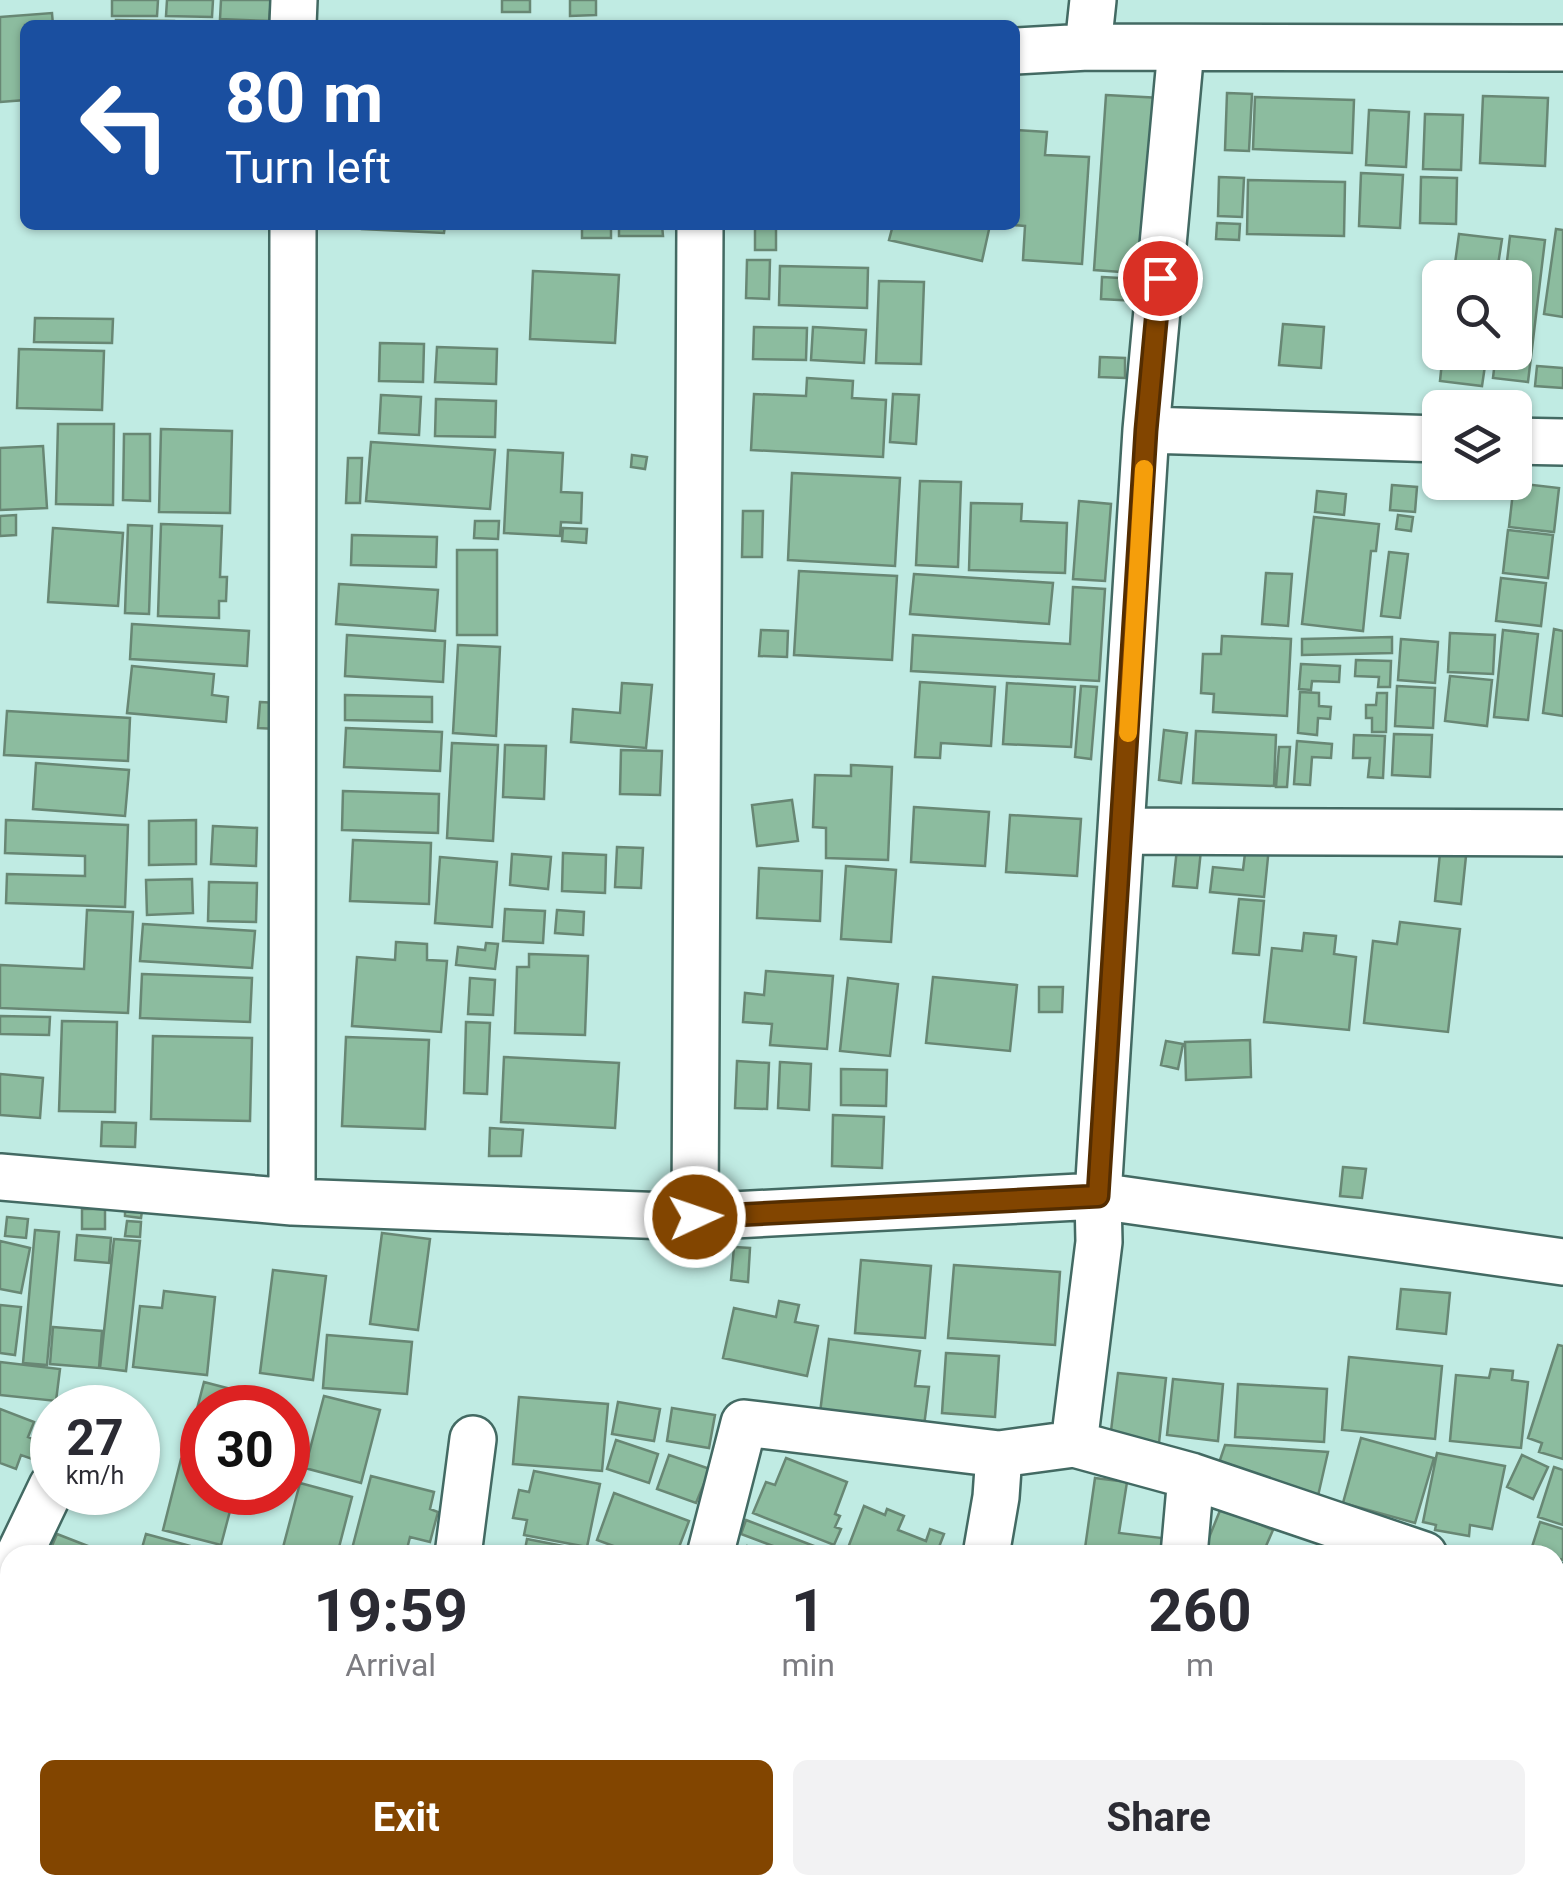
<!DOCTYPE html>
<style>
:root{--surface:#fff;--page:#f2f2f3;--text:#2b2b33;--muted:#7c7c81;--accent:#824500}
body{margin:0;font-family:Roboto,sans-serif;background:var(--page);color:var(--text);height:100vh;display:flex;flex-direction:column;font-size:38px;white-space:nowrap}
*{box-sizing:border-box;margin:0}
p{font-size:32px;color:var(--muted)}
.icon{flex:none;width:55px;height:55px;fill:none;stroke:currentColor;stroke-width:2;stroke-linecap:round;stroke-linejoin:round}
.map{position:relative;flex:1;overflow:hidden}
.side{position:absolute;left:0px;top:1545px;width:1565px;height:350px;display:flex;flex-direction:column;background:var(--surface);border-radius:30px 30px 0 0;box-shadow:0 2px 8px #0004}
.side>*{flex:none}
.top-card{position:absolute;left:20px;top:20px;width:1000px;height:210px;border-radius:15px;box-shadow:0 2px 8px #0004;background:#1a4fa0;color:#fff;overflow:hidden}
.fabs{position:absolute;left:1422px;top:260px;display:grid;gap:20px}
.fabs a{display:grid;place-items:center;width:110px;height:110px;border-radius:15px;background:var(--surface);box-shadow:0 2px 8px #0004;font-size:50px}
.speed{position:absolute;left:30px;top:1385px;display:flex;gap:20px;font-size:50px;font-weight:700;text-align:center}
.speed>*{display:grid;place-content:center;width:130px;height:130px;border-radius:50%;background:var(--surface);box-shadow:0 2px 8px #0004;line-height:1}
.speed small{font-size:25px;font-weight:400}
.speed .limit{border:15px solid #d22;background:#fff;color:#111}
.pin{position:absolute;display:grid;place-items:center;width:85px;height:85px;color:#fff;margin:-42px;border:5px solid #fff;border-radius:50%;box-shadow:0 2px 10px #0007}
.me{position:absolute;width:110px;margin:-55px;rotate:87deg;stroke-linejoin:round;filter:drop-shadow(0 0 8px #0008)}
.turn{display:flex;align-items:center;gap:35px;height:210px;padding:0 40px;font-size:45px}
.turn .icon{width:130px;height:130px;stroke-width:2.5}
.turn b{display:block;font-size:70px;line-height:85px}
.eta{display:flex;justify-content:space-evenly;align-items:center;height:170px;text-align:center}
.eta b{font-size:60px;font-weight:700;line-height:70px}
.action{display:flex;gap:20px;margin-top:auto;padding:20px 40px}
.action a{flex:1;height:115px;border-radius:15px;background:var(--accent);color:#fff;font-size:40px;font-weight:700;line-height:115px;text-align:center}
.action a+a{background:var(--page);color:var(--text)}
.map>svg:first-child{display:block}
.building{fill:#8cbc9f;stroke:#688774;stroke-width:2.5}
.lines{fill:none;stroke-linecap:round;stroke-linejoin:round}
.minor-casing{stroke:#436a63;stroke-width:50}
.major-casing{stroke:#4497a0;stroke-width:60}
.minor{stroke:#fff;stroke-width:45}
.major{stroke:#9ce3ec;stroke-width:55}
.route-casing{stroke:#542d00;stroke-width:25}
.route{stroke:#824500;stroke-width:18}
.slow{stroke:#f59e0b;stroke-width:18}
</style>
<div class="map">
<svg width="1563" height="1895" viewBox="0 0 1563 1895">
<rect width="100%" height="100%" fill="#c0ebe3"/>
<path class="building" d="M112,0h46l-1,16h-45z
M167,0h46l-1,17 -46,-1z
M221,0h50l-2,21 -49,-2z
M502,0h28v12h-28z
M570,0h26v15l-26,1z
M52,13l1,12h-28v75l-25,2v-85z
M116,20l58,1v4h-58z
M1227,93l25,1 -3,57 -24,-1z
M1106,95l55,3 -12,176 -55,-4z
M1483,96l65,2 -3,68 -65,-3z
M1255,97l99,3 -2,53 -99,-4z
M1369,110l40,2 -3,55 -40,-2z
M1425,114l38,1 -2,55 -38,-1z
M1015,130l32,2 -2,23 44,2 -7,107 -59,-4 2,-34 -12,-1z
M1361,173l42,2 -3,53 -41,-2z
M1219,177l25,1 -2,39 -24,-1z
M1421,177l36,1 -1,46 -36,-1z
M1248,180l97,2 -1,54 -97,-2z
M1217,223l23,1 -1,16 -23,-1z
M362,225h83l-1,8 -82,-4z
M582,225h29v13h-29z
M619,225h43l1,11h-44z
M755,225h21v25h-21z
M893,225h97l-8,36 -93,-21z
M1556,229l7,1v87l-19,-3z
M1459,234l43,5 -6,39h-43z
M1510,236l35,4 -17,142 -35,-4 3,-26h19v-74h-10z
M747,260h23l-1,39 -23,-1z
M780,266l88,2 -1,40 -88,-3z
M533,271l86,4 -4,68 -85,-4z
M1102,277l36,2 -1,22 -36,-2z
M879,281l45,1 -3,82 -45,-1z
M35,318l78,1 -1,24 -78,-1z
M1283,324l41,3 -3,41 -42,-3z
M754,327l53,1 -1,32 -53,-1z
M813,327l53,3 -2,33 -53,-3z
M380,343l44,1 -1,38 -44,-1z
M437,347l60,2 -1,35 -61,-2z
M19,349l85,2 -2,59 -85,-2z
M1443,352h44l-5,34 -42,-5z
M1100,357l25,1v20l-26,-1z
M1537,366l26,2v20l-28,-2z
M807,378l46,3 -1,17 34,2 -3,57 -132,-7 3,-56 52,2z
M893,394l26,1 -3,49 -26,-2z
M381,395l40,2 -2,38 -40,-2z
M436,399l60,2 -1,36 -60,-1z
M58,424h56l-1,81 -57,-1z
M161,429l71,2 -2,82 -71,-1z
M124,434h26v67l-27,-1z
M371,442l124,8 -5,59 -124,-8z
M43,446l4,62 -47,2v-62z
M508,450l55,3 -2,39 21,1 -1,30 -20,-1 -1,14 -56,-3z
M632,455l15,2 -2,12 -14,-2z
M348,458h14l-2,45h-14z
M792,473l108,5 -5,88 -107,-6z
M920,481l41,1 -3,85 -42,-2z
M1514,483l45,5 -5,44 -45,-5z
M1392,485l25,2 -2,25 -25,-2z
M1317,491l29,3 -2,21 -29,-3z
M1079,501l32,3 -6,77 -32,-2z
M971,503l51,1 -1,17 46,2 -2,50 -96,-3z
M743,511h20l-1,46h-20z
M16,515v20l-16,1v-20z
M1398,515l15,2 -2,14 -15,-2z
M1314,517l65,7 -3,27h-5l-8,80 -61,-7z
M475,521h24l-1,18 -24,-1z
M161,524l61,2 -2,51h7l-1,24h-7v17l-61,-2z
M128,525l24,1 -3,88 -24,-1z
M53,528l70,5 -5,73 -70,-4z
M563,528l24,1 -1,14 -24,-2z
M1508,530l45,5 -5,43 -45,-5z
M352,535l85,2 -1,30 -85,-2z
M457,550h40v85h-40z
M1389,552l19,2 -8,64 -19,-2z
M799,571l98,5 -5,84 -98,-5z
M1266,573l26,1 -4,52 -26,-2z
M914,574l139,9 -4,41 -139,-10z
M1501,578l45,5 -5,43 -45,-5z
M339,584l99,6 -3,41 -99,-7z
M1073,587l32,2 -6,92 -188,-10 2,-36 157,9z
M132,624l117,7 -2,35 -117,-7z
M1554,629l9,2v85l-20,-3z
M761,630l27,1 -1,26 -28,-1z
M1503,630l35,4 -10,86 -34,-3z
M1450,633l45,2 -2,39 -45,-2z
M347,635l98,6 -2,41 -98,-6z
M1222,636l69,3 -4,77 -74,-4 1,-18 -13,-1 2,-39h18z
M1392,637v16l-90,2v-16z
M1401,639l37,3 -3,41 -37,-3z
M458,645l42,2 -4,89 -43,-3z
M1356,660l35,1 -1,26h-12l1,-10 -24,-1z
M1301,664l39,2 -1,16 -27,-1 -1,9 -12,-1z
M132,666l82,8 -2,21 16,2 -2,25 -99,-9z
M1450,676l42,4 -5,46 -42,-5z
M920,682l75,5 -4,59 -50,-3 -1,15 -25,-1z
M622,683l30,2 -6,63 -75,-6 2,-33 47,4z
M1007,683l68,4 -4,60 -68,-3z
M1081,686l16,1 -6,72 -16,-2z
M1397,686l38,2 -2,40 -38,-2z
M1300,692l19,1v13l12,1 -1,12 -12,-1 -1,17 -19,-2z
M1377,693h10l-1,39h-14v-14h-6v-13h10z
M345,695l87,2v25l-87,-2z
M260,702l18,1 -1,26 -19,-1z
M7,711l123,7 -2,43 -124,-6z
M346,728l96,4 -2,39 -96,-4z
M1164,730l23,3 -6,50 -22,-3z
M1196,731l80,4 -2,51 -81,-3z
M1394,734l38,1 -2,42 -38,-2z
M1354,735l31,1 -2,42 -15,-1 2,-19h-17z
M1297,741l35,3 -1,14 -19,-1 -2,28 -16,-1z
M452,743l46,2 -5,96 -46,-3z
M505,745l41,1 -2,53 -41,-2z
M1279,747h11l-3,40h-11z
M621,750l41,1 -2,44 -40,-1z
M36,763l93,7 -4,46 -92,-7z
M851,765l41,2 -4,93 -62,-2v-30l-13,-1 2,-52 36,1z
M343,791l96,3 -1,39 -96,-3z
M792,800l6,41 -41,5 -5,-41z
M914,807l75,5 -4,54 -74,-4z
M1010,815l71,4 -4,57 -71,-4z
M6,820l122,5 -3,82 -119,-4 1,-29 78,2v-20l-80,-3z
M196,820v44l-47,1v-44z
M213,826l44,2 -1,38 -45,-2z
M1178,839l24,2 -5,47 -24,-2z
M353,840l78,3 -2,61 -79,-3z
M1246,845l23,2 -5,50 -54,-5 3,-25 30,3z
M617,847l26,1 -2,40 -26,-1z
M563,853l43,2 -1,38 -43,-2z
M1440,853l26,3 -5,48 -26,-3z
M512,854l39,3 -3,32 -38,-4z
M440,857l57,5 -5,65 -57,-4z
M846,866l50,4 -5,72 -50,-3z
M759,868l63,3 -2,50 -63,-3z
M192,879l1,34 -46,2 -1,-35z
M209,882l48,1 -1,39 -48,-1z
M1239,899l25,2 -5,54 -26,-2z
M505,909l40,2 -2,32 -40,-2z
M87,910l46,2 -5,101 -128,-5v-43l84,4z
M557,910l27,2 -1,23 -28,-2z
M1400,922l60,7 -12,103 -84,-9 9,-82 24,3z
M143,924l112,7 -3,37 -112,-7z
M1304,933l32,3 -2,18 22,3 -7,73 -85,-8 8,-74 30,3z
M396,942l31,2v16l20,1 -6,71 -89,-6 5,-69 38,3z
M486,943l12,1 -3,25 -39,-4 2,-18 27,3z
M529,954l59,2 -3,79 -70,-2 2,-66h12z
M766,971l67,5 -6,73 -57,-4 2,-21 -29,-2 2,-29 19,2z
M142,974l110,4 -2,44 -110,-4z
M933,977l84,8 -7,66 -84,-8z
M470,978l25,2 -2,35 -25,-1z
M848,978l50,6 -8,72 -50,-5z
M1039,987h24l-1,25h-23z
M0,1016l50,1 -1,18 -49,-1z
M62,1021l55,1 -2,90 -56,-1z
M466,1022l24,1 -3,71 -23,-1z
M153,1036l99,2 -2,83 -99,-2z
M346,1037l83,3 -4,89 -83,-3z
M1250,1040l1,37 -65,3 -1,-38z
M1166,1041l17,3 -5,25 -17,-4z
M504,1057l115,6 -4,65 -114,-6z
M737,1061l32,2 -2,46 -32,-1z
M780,1062l31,2 -2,46 -31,-2z
M841,1069l46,1 -1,36 -45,-1z
M0,1074l43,4 -3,40 -40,-3z
M833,1115l51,2 -2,51 -50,-2z
M102,1122l34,1 -1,24 -34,-1z
M490,1128l33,2 -2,26h-32z
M1343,1167l23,2 -4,29 -22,-2z
M125,1202l18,2 -2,14 -16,-2z
M82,1209h23v20h-23z
M7,1217l21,2 -2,19 -21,-2z
M127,1221l14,1 -1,15 -15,-1z
M35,1230l24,2 -12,133 -24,-2z
M382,1233l48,6 -12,91 -48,-6z
M77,1235l34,3 -2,25 -34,-3z
M114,1239l26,2 -14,130 -26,-3z
M0,1241l30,7 -9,45 -21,-4z
M734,1247l16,1 -2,34 -17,-2z
M861,1260l70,6 -6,72 -70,-5z
M954,1265l106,7 -5,73 -107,-7z
M273,1270l53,6 -13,104 -53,-7z
M1401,1289l49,4 -4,41 -49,-5z
M164,1291l51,6 -8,78 -74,-8 7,-61 22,2z
M779,1301l20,4 -4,17 23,4 -11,50 -84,-18 11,-50 42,9z
M0,1305l21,2 -6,48 -15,-2z
M53,1327l49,4 -3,37 -49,-4z
M327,1335l85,7 -5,52 -84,-6z
M829,1339l91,12 -5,35 14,1 -5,39 -104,-13z
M1558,1345l5,1v113l-24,-7 3,-9 -14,-5z
M946,1353l53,3 -4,61 -53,-4z
M1349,1357l93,9 -7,73 -93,-9z
M0,1362l60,7 -4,32 -56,-6z
M1491,1369l22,2 -1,9 16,2 -7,66 -71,-7 6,-66 33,3z
M1118,1373l48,5 -7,65 -49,-4z
M1173,1379l50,5 -5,57 -51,-6z
M204,1382l61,16 -3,10h-60v51l-17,-4z
M1238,1384l89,5 -3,53 -89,-5z
M324,1396l56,14 -19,73 -56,-15z
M519,1397l89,7 -6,67 -89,-7z
M618,1402l42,7 -6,32 -42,-7z
M672,1408l43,7 -6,33 -42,-7z
M0,1409l34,13 -6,15 16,6 -6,18 -17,-6 -5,14 -16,-6z
M1361,1438l73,20 -19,65 -72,-20z
M616,1440l42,14 -9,29 -42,-14z
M1225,1445l103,7 -10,44 -99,-33z
M1437,1453l68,13 -13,63 -22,-4 -1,11 -34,-6 1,-5 -13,-3z
M669,1455l41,14 -14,34 -39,-14z
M1522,1455l26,12 -15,32 -26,-12z
M786,1458l61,24 -12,32 5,2 -5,11 6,2 -7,16 -81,-32 13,-31 9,3z
M181,1459l21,6v27h33l-14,53 -58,-15z
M1554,1467l9,3v55l-25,-8z
M534,1471l66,13 -13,63 -63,-12 3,-15 -14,-2 6,-28 10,2z
M371,1476l63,16 -4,17 8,3 -8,30 -20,-5 -3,12 -10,-2 -2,8 -42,-10z
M1095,1478l32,4 -8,51 43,5 -2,17h-76z
M300,1483l52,14 -15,58h-56z
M614,1493l75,28 -13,34h-38l-41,-15z
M864,1506l21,9 2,-6 17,7 -6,14 28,11 4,-12 14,5 -8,21 -90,-2z
M1221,1508l52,22 -11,25h-60z
M746,1520l76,29 -2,6h-23l-56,-21z
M1540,1522l23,7v31l-32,-10z
M57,1534l54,21h-63z
M146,1534l70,19v2h-76z
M527,1539l57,11 -1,5h-59z
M747,1546l25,9h-29z
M1555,1595l8,1v88l-8,-1z
M8,1653l2,1v48l-10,-5v-30z
M1555,1688l8,2v46l-5,13 -3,-1z
M696,1885l59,1 39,-1 -4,10h-79l-16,-6z
M812,1885h48l23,9 -75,1z
M1044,1885h68l-2,10h-68z
M1178,1885h36l-4,10h-14l-19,-7z
M1220,1885h48l25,10h-77z
M1301,1885h43l-5,10h-28l-12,-5z
M1505,1885h27l-1,10h-27z
M1541,1888l22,2v5h-23z"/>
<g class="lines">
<defs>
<path id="minor" d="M293,25l1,-25
M1088,47l5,-47
M1015,51l73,-4 475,1
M1146,430l294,9
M1515,441l48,1
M1122,831l441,2
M0,1177l292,25 403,15 403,-21 465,66
M292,1202l1,-977
M695,1217l5,-992
M1074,1444l117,32 233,79
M19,1555l33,-69
M458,1555l15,-116
M710,1555l34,-132 255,31
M986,1555l10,-58 3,-43 75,-10 25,-202 -1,-46 48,-766 35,-381
M1184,1555l7,-79
M1555,1586l8,1
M0,1594l10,-21
M1555,1762l8,1
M653,1885l25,10
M1407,1885l12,10
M590,1895l6,-10
M916,1895l3,-10
M1125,1895l2,-10"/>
<path id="major" d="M0,1819l10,7
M13,1885l14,10
M91,1885l14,10"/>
</defs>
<use href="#minor" class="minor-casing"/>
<use href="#major" class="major-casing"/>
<use href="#minor" class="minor"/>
<use href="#major" class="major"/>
</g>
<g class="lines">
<defs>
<path id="route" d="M695,1217l403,-21 48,-766 14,-152"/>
</defs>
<use href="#route" class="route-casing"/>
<use href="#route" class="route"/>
<path class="slow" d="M1128,733l16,-264"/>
</g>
</svg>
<div class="fabs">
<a><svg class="icon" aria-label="search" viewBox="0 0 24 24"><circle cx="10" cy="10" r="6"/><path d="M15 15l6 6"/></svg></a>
<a><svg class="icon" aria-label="layers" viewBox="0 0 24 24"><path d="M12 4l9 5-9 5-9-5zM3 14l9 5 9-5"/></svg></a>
</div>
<div class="speed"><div>27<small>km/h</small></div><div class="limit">30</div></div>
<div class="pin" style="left:1160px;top:278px;background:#d93025"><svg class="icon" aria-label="arrive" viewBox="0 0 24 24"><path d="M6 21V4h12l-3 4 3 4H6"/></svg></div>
<svg class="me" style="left:695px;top:1217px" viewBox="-20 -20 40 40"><circle r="17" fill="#824500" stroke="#fff" stroke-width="3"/><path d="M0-11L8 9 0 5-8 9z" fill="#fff"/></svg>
<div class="top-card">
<div class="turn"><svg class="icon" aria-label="left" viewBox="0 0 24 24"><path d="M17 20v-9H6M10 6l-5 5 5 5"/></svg><div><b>80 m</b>Turn left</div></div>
</div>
<section class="side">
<div class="eta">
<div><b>19:59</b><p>Arrival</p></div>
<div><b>1</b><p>min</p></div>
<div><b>260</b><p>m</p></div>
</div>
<div class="action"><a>Exit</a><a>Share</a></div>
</section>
</div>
